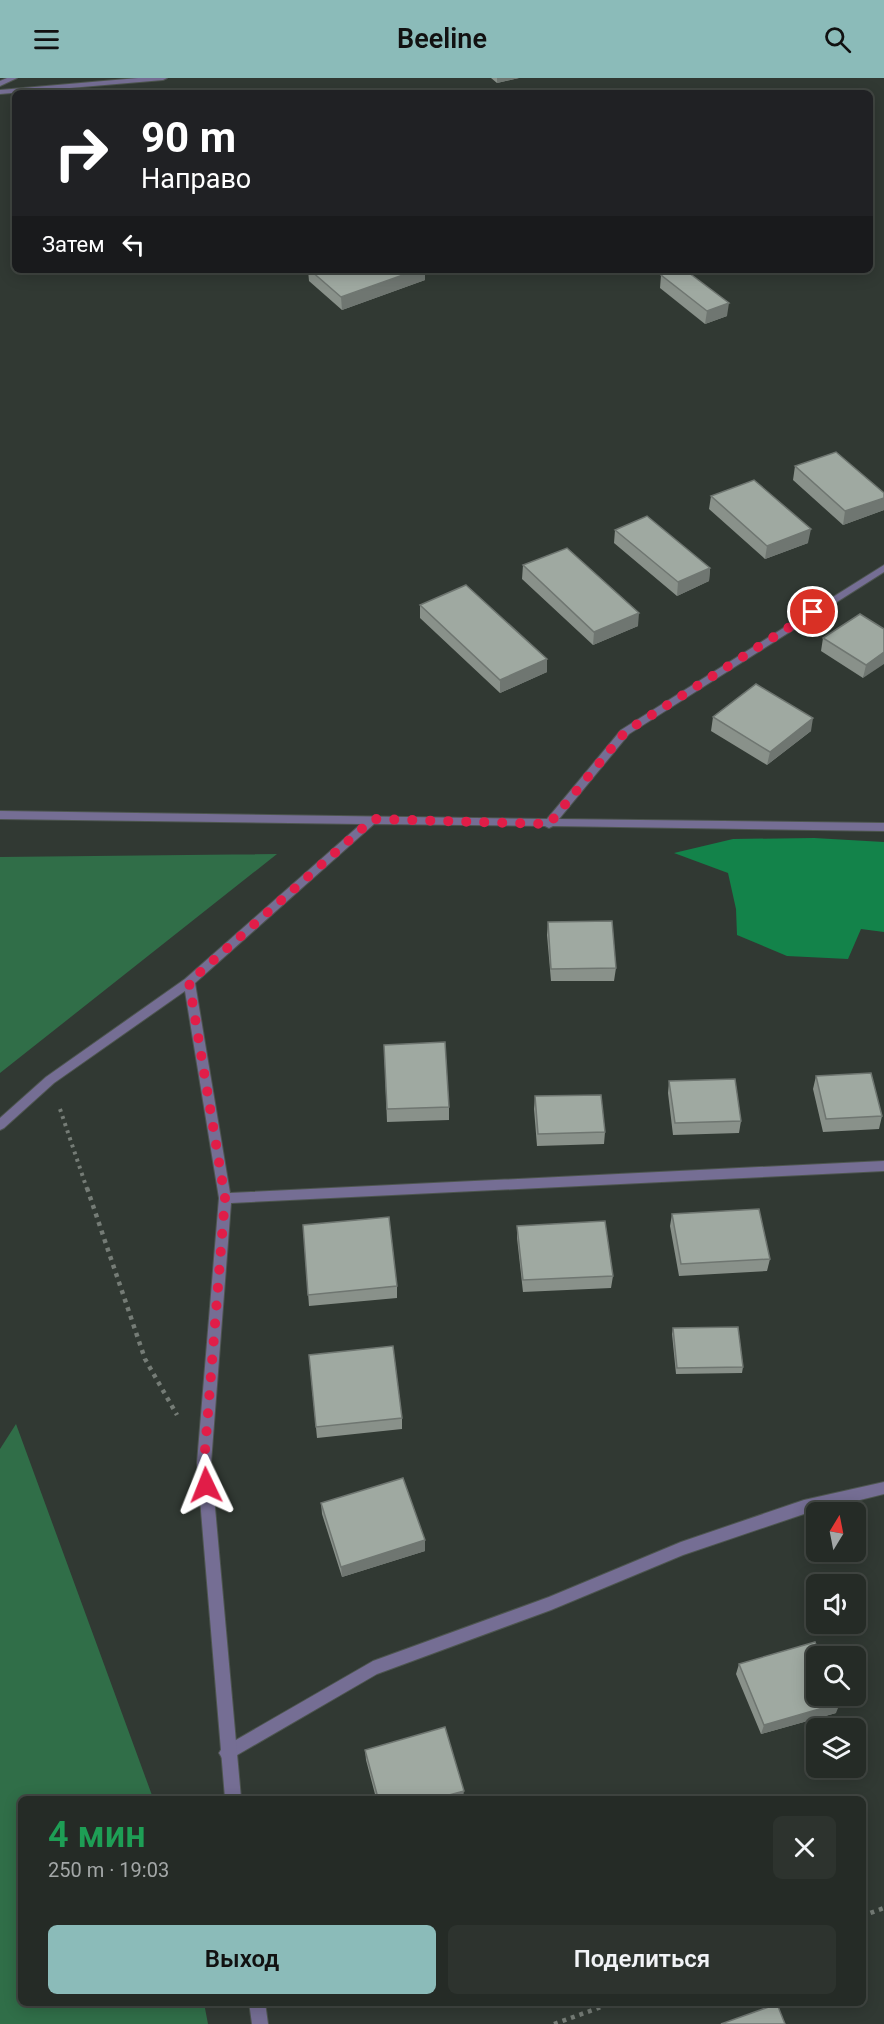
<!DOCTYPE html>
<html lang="ru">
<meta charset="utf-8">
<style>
:root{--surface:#252b26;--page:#2d332e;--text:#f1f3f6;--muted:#a3a7a7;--line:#424743;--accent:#8bbbb9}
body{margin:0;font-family:Roboto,sans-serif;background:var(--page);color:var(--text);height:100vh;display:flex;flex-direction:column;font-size:22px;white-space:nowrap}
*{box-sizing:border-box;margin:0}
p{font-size:20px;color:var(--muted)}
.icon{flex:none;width:33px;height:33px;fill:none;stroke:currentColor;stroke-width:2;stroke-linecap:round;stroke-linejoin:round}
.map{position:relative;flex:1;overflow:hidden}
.details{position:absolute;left:18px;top:1718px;width:848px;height:210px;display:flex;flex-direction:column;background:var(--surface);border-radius:9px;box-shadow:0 3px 15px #0003,0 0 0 2px var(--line)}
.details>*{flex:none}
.banner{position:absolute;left:12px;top:12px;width:861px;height:183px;border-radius:9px;box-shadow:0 3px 15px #0003,0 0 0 2px var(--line);background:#202124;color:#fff;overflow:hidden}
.needle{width:39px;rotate:10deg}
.buttons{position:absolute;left:806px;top:1424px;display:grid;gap:12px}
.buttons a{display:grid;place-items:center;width:60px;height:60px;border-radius:9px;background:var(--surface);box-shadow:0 3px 15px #0003,0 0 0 2px var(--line);font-size:30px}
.pin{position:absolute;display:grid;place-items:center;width:51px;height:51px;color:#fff;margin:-26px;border:3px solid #fff;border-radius:50%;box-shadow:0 2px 6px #0007}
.me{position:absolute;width:66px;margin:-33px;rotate:358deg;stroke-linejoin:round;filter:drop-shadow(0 0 4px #0008)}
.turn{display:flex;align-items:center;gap:21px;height:126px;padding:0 30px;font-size:27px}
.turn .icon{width:78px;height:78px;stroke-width:2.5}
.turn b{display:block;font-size:42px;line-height:51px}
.then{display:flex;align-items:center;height:57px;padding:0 30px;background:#0003;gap:12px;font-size:22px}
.round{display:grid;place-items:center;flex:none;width:63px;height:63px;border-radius:9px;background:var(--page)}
.overview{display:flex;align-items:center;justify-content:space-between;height:102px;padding:0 30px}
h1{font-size:36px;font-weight:600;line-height:45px;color:#1e9e55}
.cta{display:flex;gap:12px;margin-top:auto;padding:12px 30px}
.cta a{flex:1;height:69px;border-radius:9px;background:var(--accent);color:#111;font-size:24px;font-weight:600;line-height:69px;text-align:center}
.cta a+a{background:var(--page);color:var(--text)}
header{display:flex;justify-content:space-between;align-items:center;height:78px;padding:0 30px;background:var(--accent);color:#111;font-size:27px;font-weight:600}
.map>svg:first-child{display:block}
.green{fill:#306e48}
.forest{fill:#13834a}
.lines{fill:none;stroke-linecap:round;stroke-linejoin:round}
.service-casing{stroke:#4d554f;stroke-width:2}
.minor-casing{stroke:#4d554f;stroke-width:2}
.path-far1{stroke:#757c76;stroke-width:4;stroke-dasharray:3 4.5;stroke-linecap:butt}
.path{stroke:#757c76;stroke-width:4.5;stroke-dasharray:4 5;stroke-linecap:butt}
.service{fill:#756e94;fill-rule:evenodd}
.minor{fill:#756e94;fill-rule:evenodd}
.wall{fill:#89918a}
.shaded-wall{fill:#6f7671}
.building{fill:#9fa9a1;stroke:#6f7671;stroke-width:1.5}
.route{stroke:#e11d48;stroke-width:10;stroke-dasharray:0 18}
</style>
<header><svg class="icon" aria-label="menu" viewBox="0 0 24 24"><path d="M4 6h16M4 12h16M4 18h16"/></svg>Beeline<svg class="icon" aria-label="search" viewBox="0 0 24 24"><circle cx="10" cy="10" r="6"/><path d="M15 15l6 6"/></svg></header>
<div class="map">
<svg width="884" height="1946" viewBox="0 0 884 1946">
<rect width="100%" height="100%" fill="#313933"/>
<path class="green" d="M277,776l-277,219v-216z
M16,1346l137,374h-132v204l183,1 4,21h-208v-575z"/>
<path class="forest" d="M814,760l70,4v90l-23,-3 -13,30 -61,-3 -50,-21 -1,-26 -8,-36 -54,-20 59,-14z"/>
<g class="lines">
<defs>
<path id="service" d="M7,0h10l-17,8v-5z
M884,1404v12l-80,20 -121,41 -132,55 -174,64 -145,84 -5,3 -5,-3 -3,-5 3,-5 151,-87 176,-64 132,-55 123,-42z"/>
<path id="minor" d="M138,0h29l-4,2 -163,14v-4z
M884,487v7l-255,162 -70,85 325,4v8l-331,-5 -4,2 -4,-2 -171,-2 -179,159 35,210 654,-32v10l-653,32 -20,260 30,335h-16l-28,-335 22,-265 -34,-207 -131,92 -50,45 -4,2v-12l46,-41 139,-98 176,-155 -361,-5v-8l547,8 74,-89z
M249,1924h16l3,22h-16z"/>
</defs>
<use href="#service" class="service-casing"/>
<use href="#minor" class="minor-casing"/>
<path class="path-far1" d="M60,1031l27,80"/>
<path class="path" d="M87,1110l58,171 32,56
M862,1838l22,-8
M554,1946l61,-22"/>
<use href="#service" class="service"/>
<use href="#minor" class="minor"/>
</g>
<path class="wall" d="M491,0h28l-22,5z
M308,192h117v10l-83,30 -33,-29z
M661,197l66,41 -22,8 -45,-36z
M795,388l89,27v17l-41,15 -50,-45z
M711,418l97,47 -43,16 -56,-50z
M615,452l95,38 -1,13 -32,15 -63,-53z
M523,487l115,61 -45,19 -71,-66z
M420,527l127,67 -47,21 -80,-75z
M884,551l-21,49 -42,-27 2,-13z
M713,639l98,14 -44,34 -56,-34z
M548,844l68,46 -2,13h-63l-4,-46z
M384,967l65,62v13l-62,2z
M816,998l66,40 -3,13 -56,3 -10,-43z
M669,1003l72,40 -2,12 -66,2 -5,-42z
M535,1018l70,36 -1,12 -67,2 -3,-37z
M672,1136l98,45 -3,12 -88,5 -9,-50z
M303,1147l94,61v12l-88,8z
M517,1148l96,50 -2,12 -88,4 -6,-54z
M673,1250l70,39 -1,6 -66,1 -4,-40z
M309,1277l93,63v11l-85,9z
M321,1425l104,48 -83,26 -20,-63z
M739,1586l97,49 -75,21 -25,-60z
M365,1672l98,48h-87l-10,-38z"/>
<path class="shaded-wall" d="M497,0h22l-22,5z
M417,192h8v10l-83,30 -1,-13z
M729,225l-2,13 -22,8 2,-13z
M884,420v12l-41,15 2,-14z
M811,451l-3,14 -43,16 2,-13z
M710,490l-1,13 -32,15 1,-14z
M639,535l-1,13 -45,19 1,-13z
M884,574v12l-21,14 3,-13z
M547,581v13l-47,21v-13z
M813,640l-2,13 -44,34 3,-13z
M425,1462v11l-83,26 -1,-10z
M840,1625l-4,10 -75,21 3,-9z
M464,1713l-1,7h-25z"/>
<path class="building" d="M310,192h107l-76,27z
M677,192h8l44,33 -22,8 -46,-36z
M836,374l48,41v5l-39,13 -50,-45z
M754,402l57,49 -44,17 -56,-50z
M647,438l63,52 -32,14 -63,-52z
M567,470l72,65 -45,19 -71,-67z
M466,507l81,74 -47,21 -80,-75z
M860,536l24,15v23l-18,13 -43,-27z
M756,606l57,34 -43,34 -57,-35z
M612,843l4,47 -65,1 -3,-47z
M445,964l4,65 -62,2 -3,-64z
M871,995l11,43 -56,3 -10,-43z
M735,1001l6,42 -66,2 -6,-42z
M601,1017l4,37 -67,2 -3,-38z
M759,1131l11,50 -89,5 -9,-50z
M389,1139l8,69 -89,9 -5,-70z
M605,1143l8,55 -90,4 -6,-54z
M738,1249l5,40 -66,1 -4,-40z
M393,1268l9,72 -86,9 -7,-72z
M403,1400l22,62 -84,27 -20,-64z
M815,1564l5,14h-4v39h21l3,8 -76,22 -25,-61z
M445,1649l19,64 -26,7h-60l-13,-48z
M777,1926l8,20h-64z"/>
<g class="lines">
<path class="route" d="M206,1407l-2,-22 21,-265 -36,-216 184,-163 176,5 76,-92 188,-120"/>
</g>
</svg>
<div class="buttons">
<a><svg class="needle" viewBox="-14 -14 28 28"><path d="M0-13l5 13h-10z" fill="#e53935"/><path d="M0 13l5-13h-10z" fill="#a3a7a7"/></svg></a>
<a><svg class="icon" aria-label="sound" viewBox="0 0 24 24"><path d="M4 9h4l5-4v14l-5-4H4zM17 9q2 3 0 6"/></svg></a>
<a><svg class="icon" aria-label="search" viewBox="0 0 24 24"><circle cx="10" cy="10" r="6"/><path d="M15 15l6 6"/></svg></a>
<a><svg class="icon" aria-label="layers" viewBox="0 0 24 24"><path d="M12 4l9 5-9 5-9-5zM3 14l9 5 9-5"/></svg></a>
</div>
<div class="pin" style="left:813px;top:534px;background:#d93025"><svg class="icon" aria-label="arrive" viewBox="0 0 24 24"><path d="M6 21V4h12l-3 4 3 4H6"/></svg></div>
<svg class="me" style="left:206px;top:1407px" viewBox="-20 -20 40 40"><path d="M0-17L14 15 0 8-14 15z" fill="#e11d48" stroke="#fff" stroke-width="4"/></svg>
<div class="banner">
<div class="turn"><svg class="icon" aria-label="right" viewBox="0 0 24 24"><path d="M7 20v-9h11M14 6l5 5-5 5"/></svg><div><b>90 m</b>Направо</div></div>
<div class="then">Затем<svg class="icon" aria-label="left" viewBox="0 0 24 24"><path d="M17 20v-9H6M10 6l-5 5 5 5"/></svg></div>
</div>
<section class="details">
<div class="overview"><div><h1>4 мин</h1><p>250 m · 19:03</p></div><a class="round"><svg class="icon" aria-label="close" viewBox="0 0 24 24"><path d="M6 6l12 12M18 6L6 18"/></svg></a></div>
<div class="cta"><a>Выход</a><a>Поделиться</a></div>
</section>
</div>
